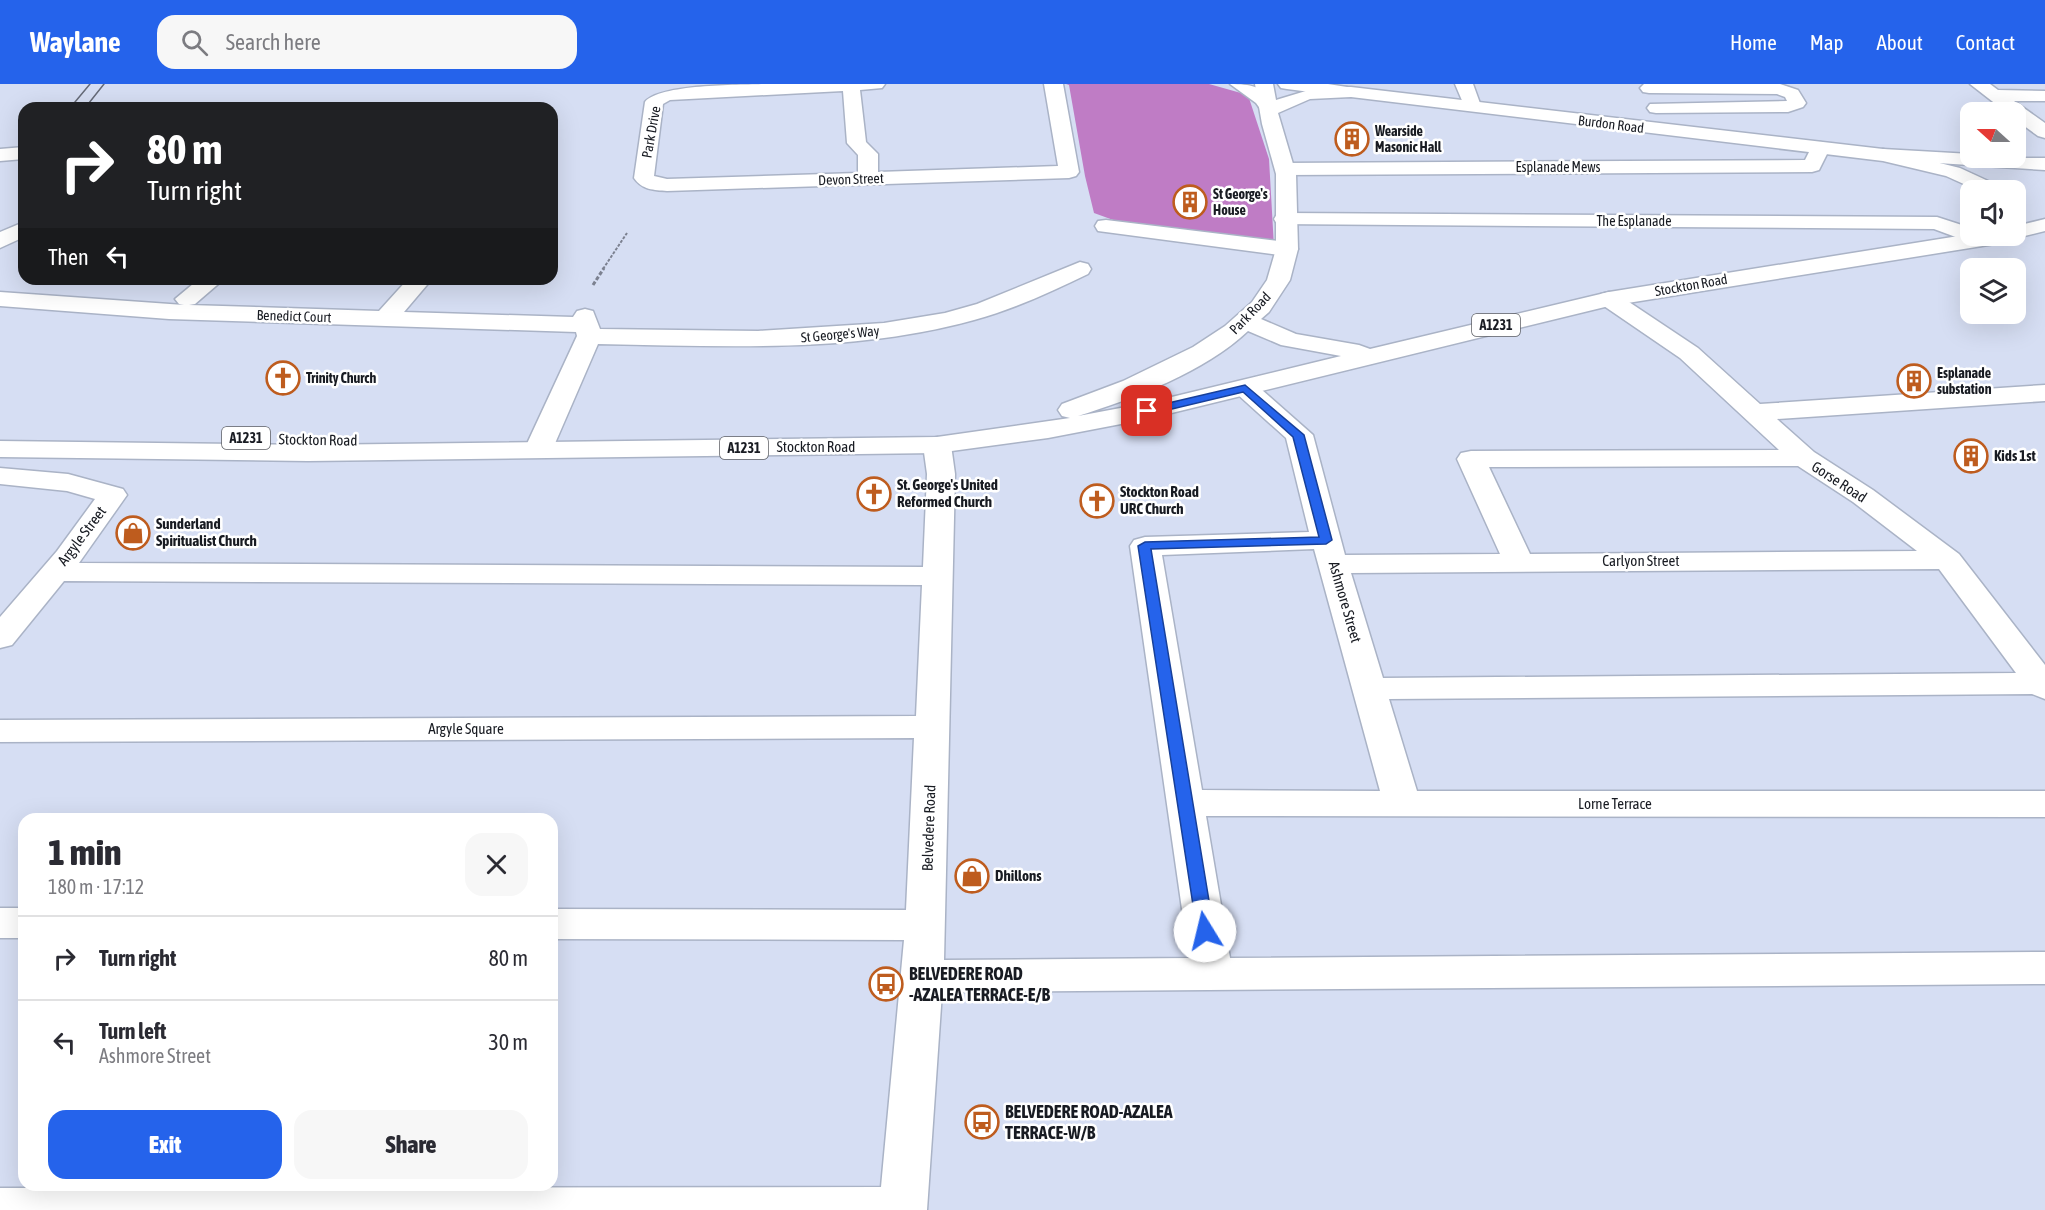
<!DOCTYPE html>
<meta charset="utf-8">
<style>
:root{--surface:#fff;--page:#f7f7f7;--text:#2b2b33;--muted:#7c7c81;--line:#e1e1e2;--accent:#2563eb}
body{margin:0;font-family:"Asap Condensed",sans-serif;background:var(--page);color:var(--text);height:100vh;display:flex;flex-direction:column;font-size:22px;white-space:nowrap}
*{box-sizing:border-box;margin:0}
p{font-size:20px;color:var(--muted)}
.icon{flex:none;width:33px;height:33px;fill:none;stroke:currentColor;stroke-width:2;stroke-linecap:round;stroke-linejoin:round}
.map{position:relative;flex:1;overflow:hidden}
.panel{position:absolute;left:18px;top:729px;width:540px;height:378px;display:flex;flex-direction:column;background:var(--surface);border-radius:18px;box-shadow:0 6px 24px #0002}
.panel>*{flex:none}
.banner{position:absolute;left:18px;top:18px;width:540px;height:183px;border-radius:18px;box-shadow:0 6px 24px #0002;background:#202124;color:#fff;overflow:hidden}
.needle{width:39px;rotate:291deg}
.tools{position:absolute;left:1960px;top:18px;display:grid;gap:12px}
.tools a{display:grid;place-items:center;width:66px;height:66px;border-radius:12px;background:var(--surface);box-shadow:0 6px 24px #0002;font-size:30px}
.pin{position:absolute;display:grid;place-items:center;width:51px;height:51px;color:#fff;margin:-26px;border-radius:12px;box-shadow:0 3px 9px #0006}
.me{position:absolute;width:66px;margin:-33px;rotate:351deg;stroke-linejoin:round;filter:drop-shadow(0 0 4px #0008)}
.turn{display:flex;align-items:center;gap:21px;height:126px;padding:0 30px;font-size:27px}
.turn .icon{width:78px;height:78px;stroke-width:2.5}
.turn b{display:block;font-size:42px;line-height:51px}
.then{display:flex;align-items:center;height:57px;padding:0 30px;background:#0003;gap:12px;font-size:22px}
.round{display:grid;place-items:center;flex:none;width:63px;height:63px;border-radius:18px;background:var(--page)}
.head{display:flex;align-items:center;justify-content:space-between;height:102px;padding:0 30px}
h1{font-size:36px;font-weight:800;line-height:45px}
.button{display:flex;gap:12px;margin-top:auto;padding:12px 30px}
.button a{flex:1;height:69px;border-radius:18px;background:var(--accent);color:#fff;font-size:24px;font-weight:800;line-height:69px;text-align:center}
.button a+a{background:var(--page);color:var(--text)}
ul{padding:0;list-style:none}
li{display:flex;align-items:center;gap:18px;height:84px;padding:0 30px;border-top:2px solid var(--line)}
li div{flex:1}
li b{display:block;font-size:22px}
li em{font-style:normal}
header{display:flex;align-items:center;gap:36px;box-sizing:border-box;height:84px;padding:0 30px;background:var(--accent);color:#fff}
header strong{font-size:28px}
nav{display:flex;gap:33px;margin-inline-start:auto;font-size:21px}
.search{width:420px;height:54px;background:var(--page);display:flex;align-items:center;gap:15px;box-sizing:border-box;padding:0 21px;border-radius:18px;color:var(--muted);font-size:22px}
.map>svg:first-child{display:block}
.forest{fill:#bf7cc5}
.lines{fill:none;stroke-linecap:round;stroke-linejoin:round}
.minor-casing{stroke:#aab3c6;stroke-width:3}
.major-casing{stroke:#aab3c6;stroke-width:3}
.highway-casing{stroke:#aab3c6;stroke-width:3}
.path-far1{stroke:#7c8190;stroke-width:2;stroke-dasharray:3 1.5;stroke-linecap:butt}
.path{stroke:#7c8190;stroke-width:3;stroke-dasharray:4 2;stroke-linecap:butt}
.minor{fill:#fff;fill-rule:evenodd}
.major{fill:#fff;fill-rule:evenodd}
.highway{fill:#fff;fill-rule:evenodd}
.tram{stroke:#666b78;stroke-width:1.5}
.route{fill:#2563eb;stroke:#184099;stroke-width:1.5}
.labels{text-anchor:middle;stroke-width:5;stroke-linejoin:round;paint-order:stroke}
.far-street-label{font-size:14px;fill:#181b22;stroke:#fff}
.far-poi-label{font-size:14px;font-weight:bold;fill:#181b22;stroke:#fff;text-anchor:start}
.shield{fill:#fff;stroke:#5d5f64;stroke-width:1.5}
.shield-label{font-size:14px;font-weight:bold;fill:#181b22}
.street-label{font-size:15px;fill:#181b22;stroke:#fff}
.poi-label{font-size:15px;font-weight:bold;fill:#181b22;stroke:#fff;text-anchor:start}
.near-poi-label{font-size:18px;font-weight:bold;fill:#181b22;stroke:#fff;text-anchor:start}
</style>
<header>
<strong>Waylane</strong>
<div class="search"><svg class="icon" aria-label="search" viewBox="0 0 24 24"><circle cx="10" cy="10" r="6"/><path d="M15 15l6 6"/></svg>Search here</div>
<nav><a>Home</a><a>Map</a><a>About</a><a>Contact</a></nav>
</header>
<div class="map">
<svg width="2045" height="1126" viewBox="0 0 2045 1126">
<rect width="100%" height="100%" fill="#d6def3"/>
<path class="forest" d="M1066,0h143l39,11 21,64 5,88 -158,-26 -22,-8 -9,-37 -16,-91z"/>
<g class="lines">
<defs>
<path id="minor" d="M765,0h120l-3,4 -22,2 6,52 12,12v18l180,-6 -14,-82h19l16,88 -3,4 -7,2 -402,13c-13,-1 -25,-1 -33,-13l11,-76c14,-18 95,-17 120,-18zM843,7l4,52 11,12v18l-191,6 -13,-3 9,-72 7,-4z
M1230,0c26,0 35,4 49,26l-3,4h-12l-8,-11z
M1278,0h50l19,3 3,4 -3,4 -6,1 -54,-7 -6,-1z
M1455,0h18l8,22 -3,4h-12z
M1644,0h136l18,6 8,13 -3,4 -15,5 -132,1 -6,-1 -3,-4 3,-4 137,-3 -2,-4 -8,-3 -128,-1 -6,-1 -3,-4z
M1970,0h20l8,6 47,1v10h-31l31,22v15l-7,-2 -22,-16v-8h-10z
M1820,58l7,2 3,4 -11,22 -7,2 -527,3 -7,-2 -3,-4 3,-4 7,-2 520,-3 8,-16z
M24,63v12l-24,2v-12z
M1285,129l652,4 34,11v8h17l3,3 -3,5 -8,2 -46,-17 -657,-5 -3,-5 3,-5z
M1106,136l181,22 8,2 3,5 -3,5 -8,2 -189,-25 -3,-5 3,-5z
M24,138v15l-24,11v-16z
M1080,178l8,2 3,5 -3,5c-37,18 -74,35 -114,46 -122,34 -251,26 -376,24l-45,104 -4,6 -10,2 -10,-2 -4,-6 52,-112 -1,-4 -407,-13 -169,-13v-14l184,13 -5,-1 -4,-5 24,-20h25l-29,25 -6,1 190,6 29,-32h24l-28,33 169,5 4,-6 8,-2 8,2 7,18 158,2 126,-8 61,-10 32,-9z
M1609,208l8,2 81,54 62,56 285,-19v16l-268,18 37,33 59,38 86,64 86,111v34l-13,-5 -643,5 28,92h628v26l-839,-1 24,142 815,-6v32l-1103,8 -15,218h-927v-22l881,-1 23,-247 -352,-1v-30l354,1 8,-172 -914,4v-22l916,-4 6,-131 -858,-4 -52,64 -12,3v-31l57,-66 38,-52 -28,-8 -67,-7v-16l68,6 55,15 4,6 -48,68 844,4 4,-93 -4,-29 4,-6 10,-2 10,2 4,6 4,29 -11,486 245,-2 -59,-412 4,-6 11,-3 164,-5 -23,-94 -50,-45 -4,-5 4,-5 9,-3 9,3 59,52 32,120 155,-1 -43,-95 4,-6 10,-2 308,-1 -99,-92 -79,-54 -4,-5 4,-5zM1798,382l55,36 64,49 -387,3 -41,-87zM1314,465l66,242 -178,-1 -40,-235zM1939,485l77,104 -633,5 -32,-105z
M0,824h24v30h-24z"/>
<path id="major" d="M1883,65l88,5v4h74v12l-169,-11 -3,-4 3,-4z
M2045,135v12l-29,7 -8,-2h8v-10z"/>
<path id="highway" d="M1255,0h18l3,16 43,-13h32l532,62 77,19 39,18 3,4h-25l-31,-14 -63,-15 -532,-64 -41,2 -32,14 18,61 2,75 -8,31 -21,32 -8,7 35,15 63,11 11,4 239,-57 362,-58 41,2 -3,5 -8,2 -392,63 -462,113 -99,19 -111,15 -629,8 -308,-4v-16l308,4 629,-8 133,-19 -8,-2 -4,-6 4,-6 61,-23 70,-34 32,-21 27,-24 15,-22 9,-31v-75l-14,-50zM1248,247l33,14 60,11 -194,47 -69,13c55,-17 128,-45 170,-85z"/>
</defs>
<use href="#minor" class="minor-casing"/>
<use href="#major" class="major-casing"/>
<use href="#highway" class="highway-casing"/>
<path class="path-far1" d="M603,185l24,-36"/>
<path class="path" d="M593,201l11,-17"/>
<use href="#minor" class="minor"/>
<use href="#major" class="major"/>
<use href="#highway" class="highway"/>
<path class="tram" d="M70,24l20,-24
M85,24l19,-24"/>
</g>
<path class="route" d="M1245,301l59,50 28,105 -6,4 -175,5 63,382 -3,5 -6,2 -6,-2 -2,-5 -59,-385 7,-4 174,-5 -26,-100 -50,-45 -96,23 -6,-4 2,-2z"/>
<defs>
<symbol id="building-ring" viewBox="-11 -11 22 22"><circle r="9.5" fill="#fff" stroke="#be5c1e" stroke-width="1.5"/><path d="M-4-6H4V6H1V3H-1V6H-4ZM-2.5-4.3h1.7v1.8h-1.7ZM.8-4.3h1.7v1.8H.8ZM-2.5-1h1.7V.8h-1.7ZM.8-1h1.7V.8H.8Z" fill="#be5c1e"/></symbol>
<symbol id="church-ring" viewBox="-11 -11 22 22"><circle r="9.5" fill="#fff" stroke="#be5c1e" stroke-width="1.5"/><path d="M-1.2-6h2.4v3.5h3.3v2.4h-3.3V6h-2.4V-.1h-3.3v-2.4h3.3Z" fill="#be5c1e"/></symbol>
<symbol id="shop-ring" viewBox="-11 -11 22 22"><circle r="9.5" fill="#fff" stroke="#be5c1e" stroke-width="1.5"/><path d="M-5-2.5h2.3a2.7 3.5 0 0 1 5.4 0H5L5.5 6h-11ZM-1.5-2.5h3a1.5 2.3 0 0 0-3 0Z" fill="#be5c1e"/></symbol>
<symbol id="bus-ring" viewBox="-11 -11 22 22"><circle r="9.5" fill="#fff" stroke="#be5c1e" stroke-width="1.5"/><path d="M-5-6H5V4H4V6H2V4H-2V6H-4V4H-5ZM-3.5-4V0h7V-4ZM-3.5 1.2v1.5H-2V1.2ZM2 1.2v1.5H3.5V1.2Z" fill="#be5c1e"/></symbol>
</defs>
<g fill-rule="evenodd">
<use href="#building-ring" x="1333" y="36" width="38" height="38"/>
<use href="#building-ring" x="1171" y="99" width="38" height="38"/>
<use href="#church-ring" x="264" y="275" width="38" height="38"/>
<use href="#building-ring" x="1895" y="278" width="38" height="38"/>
<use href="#building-ring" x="1952" y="353" width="38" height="38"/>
<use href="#church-ring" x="855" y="391" width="38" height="38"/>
<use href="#church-ring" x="1078" y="398" width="38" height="38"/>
<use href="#shop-ring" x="114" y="430" width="38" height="38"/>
<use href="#shop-ring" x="953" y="773" width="38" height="38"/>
<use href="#bus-ring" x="867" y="881" width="38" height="38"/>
<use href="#bus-ring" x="963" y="1019" width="38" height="38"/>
</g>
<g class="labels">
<g class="far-street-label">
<text transform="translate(1611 40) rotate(7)" y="5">Burdon Road</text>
<text transform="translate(651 48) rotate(-80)" y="5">Park Drive</text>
<text x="1558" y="88">Esplanade Mews</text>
<text transform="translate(851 95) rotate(-2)" y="5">Devon Street</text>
<text x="1634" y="142">The Esplanade</text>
<text transform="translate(1691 201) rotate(-10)" y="5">Stockton Road</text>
<text transform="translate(1250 229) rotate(-46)" y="5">Park Road</text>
<text transform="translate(294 232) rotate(2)" y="5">Benedict Court</text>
<text transform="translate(840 250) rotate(-5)" y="5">St George's Way</text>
</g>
<g class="far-poi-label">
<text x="1375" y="52">Wearside<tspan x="1375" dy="16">Masonic Hall</tspan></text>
<text x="1213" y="115">St George's<tspan x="1213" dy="16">House</tspan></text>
<text x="1937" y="294">Esplanade<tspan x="1937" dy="16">substation</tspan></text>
<text x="306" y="299">Trinity Church</text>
</g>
<g class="shield">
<rect x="1472" y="230" width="48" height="22" rx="4.5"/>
<rect x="222" y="343" width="48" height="22" rx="4.5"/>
<rect x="720" y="353" width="48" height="22" rx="4.5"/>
</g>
<g class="shield-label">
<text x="1496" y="246">A1231</text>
<text x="246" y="359">A1231</text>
<text x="744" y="369">A1231</text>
</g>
<g class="street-label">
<text transform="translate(318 356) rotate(1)" y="5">Stockton Road</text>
<text x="816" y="368">Stockton Road</text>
<text transform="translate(1839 398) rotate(33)" y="5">Gorse Road</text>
<text transform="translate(82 452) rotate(-53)" y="5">Argyle Street</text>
<text x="1641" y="482">Carlyon Street</text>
<text transform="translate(1345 518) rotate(74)" y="5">Ashmore Street</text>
<text x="466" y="650">Argyle Square</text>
<text x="1615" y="725">Lorne Terrace</text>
<text transform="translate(929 744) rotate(-88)" y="5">Belvedere Road</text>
</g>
<g class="poi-label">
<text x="1994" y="377">Kids 1st</text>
<text x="897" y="406">St. George's United<tspan x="897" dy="17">Reformed Church</tspan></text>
<text x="1120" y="413">Stockton Road<tspan x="1120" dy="17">URC Church</tspan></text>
<text x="156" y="445">Sunderland<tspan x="156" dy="17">Spiritualist Church</tspan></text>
<text x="995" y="797">Dhillons</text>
</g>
<g class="near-poi-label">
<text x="909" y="896">BELVEDERE ROAD<tspan x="909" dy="21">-AZALEA TERRACE-E/B</tspan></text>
<text x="1005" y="1034">BELVEDERE ROAD-AZALEA<tspan x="1005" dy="21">TERRACE-W/B</tspan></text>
</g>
</g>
</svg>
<div class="tools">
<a><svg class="needle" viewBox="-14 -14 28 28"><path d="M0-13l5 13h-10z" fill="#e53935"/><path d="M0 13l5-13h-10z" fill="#7c7c81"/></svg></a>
<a><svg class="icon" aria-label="sound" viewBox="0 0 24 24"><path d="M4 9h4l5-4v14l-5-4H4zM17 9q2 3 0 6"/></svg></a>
<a><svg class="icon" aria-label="layers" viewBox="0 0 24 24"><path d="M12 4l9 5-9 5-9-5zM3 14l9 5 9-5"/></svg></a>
</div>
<div class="pin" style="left:1147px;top:327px;background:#d93025"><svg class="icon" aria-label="arrive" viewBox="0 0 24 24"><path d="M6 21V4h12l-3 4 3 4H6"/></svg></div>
<svg class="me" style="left:1205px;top:847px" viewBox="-20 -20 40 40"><circle r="19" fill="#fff"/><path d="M0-13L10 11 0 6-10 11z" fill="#2563eb"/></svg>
<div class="banner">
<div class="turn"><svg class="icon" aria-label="right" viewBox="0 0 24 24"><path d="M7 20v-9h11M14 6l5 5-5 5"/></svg><div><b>80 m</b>Turn right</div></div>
<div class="then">Then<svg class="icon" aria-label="left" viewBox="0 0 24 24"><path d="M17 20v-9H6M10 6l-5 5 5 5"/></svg></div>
</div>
<section class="panel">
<div class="head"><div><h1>1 min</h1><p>180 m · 17:12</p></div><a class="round"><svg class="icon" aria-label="close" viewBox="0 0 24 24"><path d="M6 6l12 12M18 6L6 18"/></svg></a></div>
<ul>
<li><svg class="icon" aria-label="right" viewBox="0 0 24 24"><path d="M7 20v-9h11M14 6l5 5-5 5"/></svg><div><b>Turn right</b></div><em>80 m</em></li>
<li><svg class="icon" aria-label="left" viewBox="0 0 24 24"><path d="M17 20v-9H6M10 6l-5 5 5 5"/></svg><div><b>Turn left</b><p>Ashmore Street</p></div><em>30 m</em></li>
</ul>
<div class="button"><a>Exit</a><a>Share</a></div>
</section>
</div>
